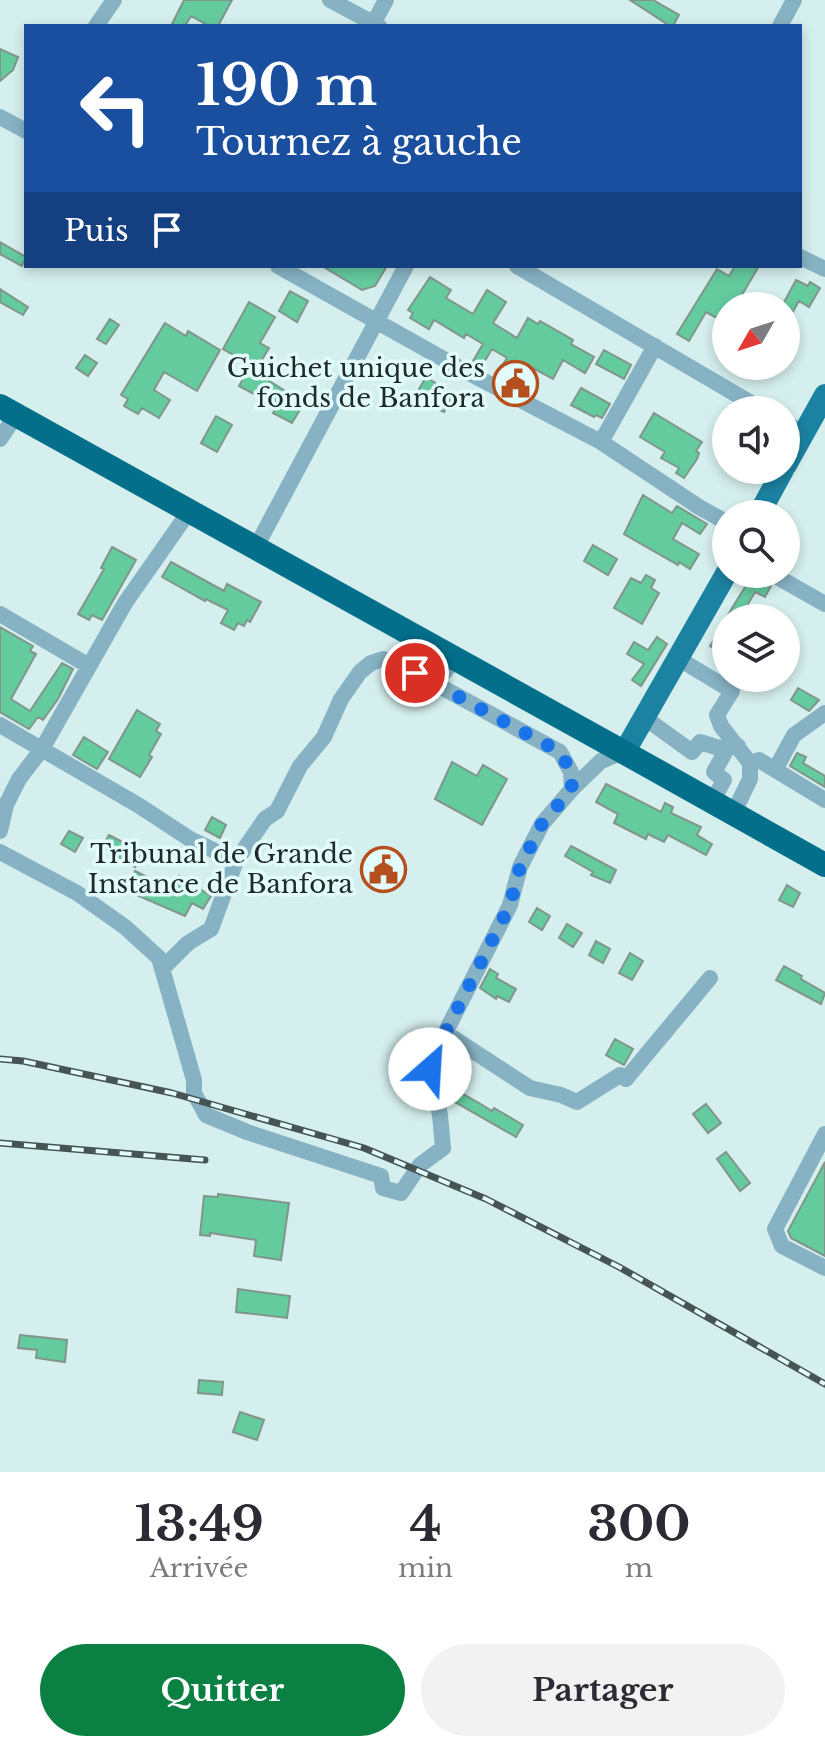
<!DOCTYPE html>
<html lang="fr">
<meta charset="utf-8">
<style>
:root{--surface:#fff;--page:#f2f2f3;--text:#2b2b33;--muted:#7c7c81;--accent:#0b8043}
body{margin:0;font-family:"Libre Baskerville",serif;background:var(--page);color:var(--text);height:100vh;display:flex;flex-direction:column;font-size:30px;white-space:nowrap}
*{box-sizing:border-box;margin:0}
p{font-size:26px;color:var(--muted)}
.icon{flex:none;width:44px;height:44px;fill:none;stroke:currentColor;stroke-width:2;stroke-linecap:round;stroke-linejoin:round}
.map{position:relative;height:1472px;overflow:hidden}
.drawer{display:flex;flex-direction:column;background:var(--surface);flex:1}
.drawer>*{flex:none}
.guide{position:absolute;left:24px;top:24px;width:778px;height:244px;border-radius:0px;box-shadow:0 4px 12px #0003;background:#1a4fa0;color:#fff;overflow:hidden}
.needle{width:52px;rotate:231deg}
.buttons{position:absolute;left:712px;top:292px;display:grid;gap:16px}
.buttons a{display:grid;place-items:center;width:88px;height:88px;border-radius:50%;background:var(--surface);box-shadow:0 4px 12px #0003;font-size:40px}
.pin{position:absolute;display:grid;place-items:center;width:68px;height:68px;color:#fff;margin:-34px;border:4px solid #fff;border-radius:50%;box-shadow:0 2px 8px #0007}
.me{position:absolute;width:88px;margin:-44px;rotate:26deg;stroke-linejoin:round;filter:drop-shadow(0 0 6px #0008)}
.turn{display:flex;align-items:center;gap:28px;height:168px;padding:0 40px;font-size:36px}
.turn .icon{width:104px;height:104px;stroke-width:2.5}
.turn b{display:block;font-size:56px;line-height:68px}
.then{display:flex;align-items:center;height:76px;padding:0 40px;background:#0003;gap:16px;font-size:30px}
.eta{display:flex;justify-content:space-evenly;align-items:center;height:136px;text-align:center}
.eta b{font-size:48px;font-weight:800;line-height:56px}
.action{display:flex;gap:16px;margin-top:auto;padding:16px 40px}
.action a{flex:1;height:92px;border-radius:48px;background:var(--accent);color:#fff;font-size:32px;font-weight:800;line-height:92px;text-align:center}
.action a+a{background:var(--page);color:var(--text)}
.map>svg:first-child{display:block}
.building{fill:#64cb9f;stroke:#81958b;stroke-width:2}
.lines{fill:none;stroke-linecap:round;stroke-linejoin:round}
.minor{stroke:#87b2c3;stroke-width:16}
.major{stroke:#1c82a1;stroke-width:22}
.highway{stroke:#046f8b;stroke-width:24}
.rail-casing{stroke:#465453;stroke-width:7}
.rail{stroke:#e2fcfb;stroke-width:4;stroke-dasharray:12;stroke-linecap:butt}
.route{stroke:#1a73e8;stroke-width:14;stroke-dasharray:0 25.2}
.labels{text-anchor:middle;stroke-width:7;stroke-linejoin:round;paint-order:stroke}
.poi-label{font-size:26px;fill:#202a2a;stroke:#e2fcfb;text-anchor:end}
</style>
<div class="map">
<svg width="825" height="1472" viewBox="0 0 825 1472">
<rect width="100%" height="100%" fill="#d5efee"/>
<path class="building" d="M184,0h48l-14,26h-9l-18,-10 -6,10h-14z
M630,0h23l26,15 -6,11h-3z
M0,49l18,8 -5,13 -13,11z
M0,242l26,15 -4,9 -22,-12z
M322,266h65l-12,20 -13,4z
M735,266h24l-23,39 -3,-1 -7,2v17l-20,-11 -17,29 -12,-7 40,-65 12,7z
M430,277l21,13 -5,8 27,16 14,-24 19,12 -13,21 24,15 11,-20 10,6 2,-3 33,19 -2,4 23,13 -9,16 -22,-13 -10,19 -24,-13 -7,12 -20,-12 5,-8 -15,-9 -11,18 -8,-6 10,-17 -17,-10 -2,4 -30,-18 -5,9 -19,-11 3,-5 -5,-3z
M796,280l12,6 2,-4 10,6 -11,19 -10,-6 -13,23v-18h-4z
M0,289l28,18 -5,8 -23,-13z
M290,291l18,10 -11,21 -18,-11z
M249,302l26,15 -15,26 9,5 -12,20 -34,-19z
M110,319l9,6 -13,19 -9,-5z
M165,323l21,13 2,-5 32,19 -23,41 -33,-19 -10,18 16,10 -11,18 -17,-10 -4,6 -14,-8 4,-7 -7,-4z
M604,350l27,15 -7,14 -28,-15z
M85,355l12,8 -9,13 -12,-8z
M249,368l55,35 -12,20 -19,-10 5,-10 -15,-4 -24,-13z
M426,377l27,17 -9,18 -29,-16z
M581,388l29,16 -8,14 -6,-3 -2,2 -23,-12z
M654,413l48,29 -6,9 3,2 -2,6 -13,19 -8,-5 3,-5 -18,-10 4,-6 -25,-15z
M216,416l16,9 -15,27 -16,-9z
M643,495l29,18 5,-7 30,18 -7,10 -18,-11 -9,16 26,15 -9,15 -11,-7 -1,3 -54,-31z
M593,545l24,14 -9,16 -24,-14z
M112,547l24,13 -34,60 -10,-5 -3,5 -11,-6 26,-45 -3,-1z
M171,562l53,29 3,-7 34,18 -11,20 -3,-2 -3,6 -6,-3 -4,7 -13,-7 7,-13 -22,-11 -1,2 -43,-24z
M753,574l9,3 9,9 -6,11 -10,-5 -15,26h-14z
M646,575l9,5 -4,8 8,5 -17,31 -28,-16 17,-30 10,5z
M726,620v25l-4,7 -12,-6z
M0,627l33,19 -3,5 6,3 -25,45 19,12 32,-48 11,6 -15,30 -15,21 -5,-3 -9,12 -29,-17z
M657,637l10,7 -26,42 -9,-6 12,-16 -17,-10 7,-12 14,8z
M798,688l21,12 -10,11 -18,-11z
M137,710l23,14 -4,7 5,3 -12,21 3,2 -12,20 -31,-18z
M84,737l24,15 -11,17 -24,-14z
M797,753l9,4 -3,6 22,13v11l-35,-21z
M452,762l25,14 6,-11 24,14 -25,46 -47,-26z
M606,784l55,28 4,-9 8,4 -2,6 30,14 -4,8 15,9 -6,11 -38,-20 -4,7 -16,-8 -2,5 -32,-16 4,-9 -22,-12z
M212,817l14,8 -6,13 -15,-8z
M69,831l14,7 -8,14 -14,-8z
M109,835l34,18 -8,14 -33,-20z
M571,846l45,24 -6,13 -19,-8 2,-3 -28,-16z
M135,871l36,18 8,-13 32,20 -8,13 -11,-6 -7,13 -60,-26z
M787,885l13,8 -7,14 -14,-7z
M537,908l13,8 -8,14 -13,-8z
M567,924l15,9 -9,14 -14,-9z
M596,941l14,8 -7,14 -14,-8z
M630,953l13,8 -11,19 -13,-7z
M784,966l18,10 -1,3 24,14 -4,11 -45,-24z
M490,969l8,5 -2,4 20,11 -7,13 -12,-6 -1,3 -16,-11z
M615,1039l18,10 -9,16 -18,-10z
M451,1082l11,6 -2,4 19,11 13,8 2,-3 29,17 -7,12 -68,-39 -2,-8z
M706,1104l15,19 -13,10 -15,-19z
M726,1152l24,31 -10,8 -23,-32z
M825,1162v94l-34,-18 -3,-7z
M218,1194l71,9 -8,57 -27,-4 2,-16 -46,-7v3l-10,-1 4,-39 14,1z
M238,1289l52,7 -3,22 -51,-6z
M20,1335l47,5 -2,22 -29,-4 1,-8 -19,-2z
M199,1380l24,2 -1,13 -24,-2z
M240,1412l24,8 -7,20 -24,-8z"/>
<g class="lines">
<path class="minor" d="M330,0l49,26
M96,26l18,-26
M372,26l14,-26
M780,26l14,-26
M0,117l26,14
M800,257l25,12
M278,266l185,104 138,72 98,65 27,15
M517,266l246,144
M786,423l18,11
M0,439l16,-24
M601,442l54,-96
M256,547l150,-281
M772,574l53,30
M0,614l89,52
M679,659l53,32 -15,24 4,11 29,37v16l-17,35
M645,718l47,34 8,-10 19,6 19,-2
M0,725l138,80 52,34 46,22
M750,763l9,-3 66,40
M775,770l19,-35 31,-22
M572,789l29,-28 24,-10
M712,802l12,-22 -10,-8 14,-25
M0,831l6,-26 13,-26 23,-30 83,-146 63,-90
M0,852l77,41 48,34 34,31 35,122v13l12,22 41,17 134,44 2,12 18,5 19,-28 23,-17 -3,-33 -10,-46 4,-14 76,-150 10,-38 22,-43 30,-35 -1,-17 -11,-20 -126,-69
M163,968l25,-25 23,-14 25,-68 29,-42 12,-8 23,-45 24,-29 17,-38 19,-27 11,-9 12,-4 51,24 23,-25
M447,1034l83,54 31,7 16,7 43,-27 6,4 84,-101
M825,1134l-50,95 7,17 43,22"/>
<path class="major" d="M786,465l39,-70
M759,514l24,-44
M625,751l101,-177"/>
<path class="highway" d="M0,406c274,154 551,304 825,459"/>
<defs>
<path id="rail" d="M0,1059l23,2 149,32 192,55 122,51 133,68 206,117
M0,1143l205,17"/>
</defs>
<use href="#rail" class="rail-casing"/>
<use href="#rail" class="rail"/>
</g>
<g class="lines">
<path class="route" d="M415,673l145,79 11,20 1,17 -30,35 -22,43 -10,38 -76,150 -4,14"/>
</g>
<defs>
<symbol id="civic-ring" viewBox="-11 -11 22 22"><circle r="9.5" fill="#e2fcfb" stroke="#b5501e" stroke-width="1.5"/><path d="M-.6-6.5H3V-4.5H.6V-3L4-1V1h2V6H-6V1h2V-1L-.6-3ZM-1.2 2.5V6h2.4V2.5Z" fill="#b5501e"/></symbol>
</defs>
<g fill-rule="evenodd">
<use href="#civic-ring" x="490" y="358" width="51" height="51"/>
<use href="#civic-ring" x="358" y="844" width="51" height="51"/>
</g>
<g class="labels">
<g class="poi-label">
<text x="485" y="377">Guichet unique des<tspan x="485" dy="30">fonds de Banfora</tspan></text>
<text x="353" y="863">Tribunal de Grande<tspan x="353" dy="30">Instance de Banfora</tspan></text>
</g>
</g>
</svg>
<div class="buttons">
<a><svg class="needle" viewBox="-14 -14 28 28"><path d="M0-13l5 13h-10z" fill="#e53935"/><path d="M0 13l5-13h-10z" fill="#7c7c81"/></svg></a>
<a><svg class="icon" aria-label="sound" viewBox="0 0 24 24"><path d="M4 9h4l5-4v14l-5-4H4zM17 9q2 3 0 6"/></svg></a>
<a><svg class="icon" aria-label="search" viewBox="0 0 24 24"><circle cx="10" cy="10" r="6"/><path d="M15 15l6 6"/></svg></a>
<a><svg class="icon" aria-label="layers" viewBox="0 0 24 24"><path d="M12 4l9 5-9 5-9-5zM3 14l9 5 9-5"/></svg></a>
</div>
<div class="pin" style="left:415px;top:673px;background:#d93025"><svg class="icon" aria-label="arrive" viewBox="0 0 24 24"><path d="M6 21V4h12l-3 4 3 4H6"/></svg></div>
<svg class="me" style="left:430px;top:1069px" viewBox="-20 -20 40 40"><circle r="19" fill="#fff"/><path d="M0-13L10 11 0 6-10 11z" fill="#1a73e8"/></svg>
<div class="guide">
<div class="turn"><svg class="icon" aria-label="left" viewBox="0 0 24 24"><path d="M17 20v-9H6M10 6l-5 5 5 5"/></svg><div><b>190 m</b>Tournez à gauche</div></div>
<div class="then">Puis<svg class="icon" aria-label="arrive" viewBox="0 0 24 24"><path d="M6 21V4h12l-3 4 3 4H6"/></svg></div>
</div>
</div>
<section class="drawer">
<div class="eta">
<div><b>13:49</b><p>Arrivée</p></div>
<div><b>4</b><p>min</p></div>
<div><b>300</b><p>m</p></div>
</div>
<div class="action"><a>Quitter</a><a>Partager</a></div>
</section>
